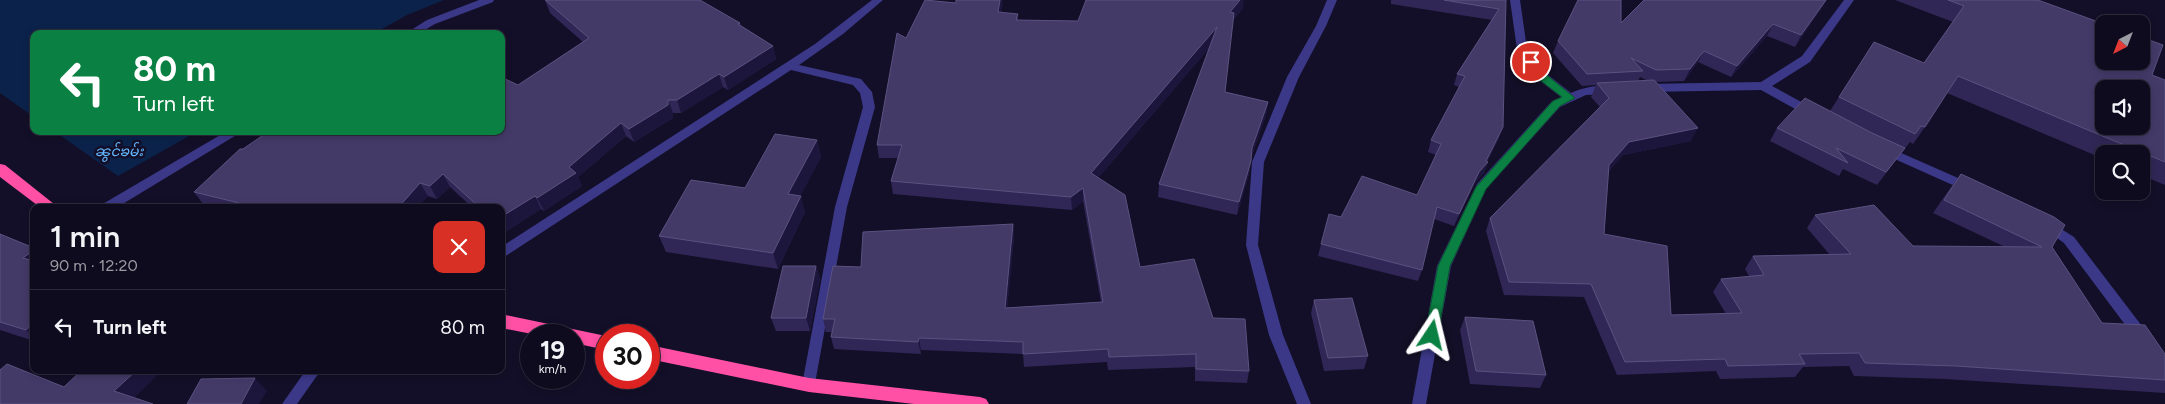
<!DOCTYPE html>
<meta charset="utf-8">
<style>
:root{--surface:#0e0b1e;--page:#1c192b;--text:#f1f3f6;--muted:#9b9ba4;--line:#2e2b3c}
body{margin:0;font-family:Figtree,"Noto Sans Myanmar",sans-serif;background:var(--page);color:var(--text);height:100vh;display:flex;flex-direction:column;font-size:19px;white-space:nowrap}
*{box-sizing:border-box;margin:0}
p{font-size:16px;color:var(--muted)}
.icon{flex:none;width:28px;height:28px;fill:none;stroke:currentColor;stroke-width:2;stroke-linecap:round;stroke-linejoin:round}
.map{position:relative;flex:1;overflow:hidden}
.sheet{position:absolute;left:30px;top:204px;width:475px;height:170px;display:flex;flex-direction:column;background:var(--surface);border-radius:10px;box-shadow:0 2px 8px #0003,0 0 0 1px var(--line)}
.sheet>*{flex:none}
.top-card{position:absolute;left:30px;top:30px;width:475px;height:105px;border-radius:10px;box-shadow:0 2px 8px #0003,0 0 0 1px var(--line);background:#0b8043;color:#fff;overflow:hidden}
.needle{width:32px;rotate:222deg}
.buttons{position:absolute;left:2095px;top:15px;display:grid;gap:10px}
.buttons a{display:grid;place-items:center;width:55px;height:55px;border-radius:10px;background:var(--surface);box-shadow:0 2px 8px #0003,0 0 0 1px var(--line);font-size:25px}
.speed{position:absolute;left:520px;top:324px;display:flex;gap:10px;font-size:25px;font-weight:700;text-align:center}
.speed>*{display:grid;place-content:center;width:65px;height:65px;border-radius:50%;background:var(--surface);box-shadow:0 2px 8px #0003,0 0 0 1px var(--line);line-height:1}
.speed small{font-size:12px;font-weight:400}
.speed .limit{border:8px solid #d22;background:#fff;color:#111}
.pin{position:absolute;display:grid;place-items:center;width:42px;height:42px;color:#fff;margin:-21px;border:2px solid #fff;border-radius:50%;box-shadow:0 1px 5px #0007}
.me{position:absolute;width:55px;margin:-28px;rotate:10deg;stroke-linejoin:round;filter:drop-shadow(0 0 4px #0008)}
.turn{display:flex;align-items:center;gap:18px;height:105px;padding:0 20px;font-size:22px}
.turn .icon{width:65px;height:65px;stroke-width:2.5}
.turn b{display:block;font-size:35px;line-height:42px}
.round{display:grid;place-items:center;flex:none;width:52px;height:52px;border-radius:10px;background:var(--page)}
.overview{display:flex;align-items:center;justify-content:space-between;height:85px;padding:0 20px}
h1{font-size:30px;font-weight:600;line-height:38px}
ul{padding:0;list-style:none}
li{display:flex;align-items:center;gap:15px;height:75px;padding:0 20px;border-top:1px solid var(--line)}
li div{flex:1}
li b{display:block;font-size:19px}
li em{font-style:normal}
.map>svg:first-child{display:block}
.water{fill:#0b234b}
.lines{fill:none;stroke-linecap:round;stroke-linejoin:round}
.minor{fill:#3b3888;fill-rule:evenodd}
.highway{fill:#ff50a5;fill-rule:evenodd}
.wall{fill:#312756;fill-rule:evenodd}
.shaded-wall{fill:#1d163c}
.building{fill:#433a68;stroke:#5b5280;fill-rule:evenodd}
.route{fill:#0b8043;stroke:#07532c}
.labels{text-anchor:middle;stroke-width:5;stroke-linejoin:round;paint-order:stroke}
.water-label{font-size:14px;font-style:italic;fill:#63b8ff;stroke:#130f28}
</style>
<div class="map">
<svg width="2165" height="404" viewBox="0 0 2165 404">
<rect width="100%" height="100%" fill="#130f28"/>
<path class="water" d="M0,0h444l-37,15 -34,19h-339v83l-34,-24z
M54,131h144l-80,45z"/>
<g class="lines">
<path class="minor" d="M479,0h15l-1,2 -58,22 -17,10h-13l22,-14z
M872,0h11l-40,34 -44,31 62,14 11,13 3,15 -28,100 -33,182 -5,2 -5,-2 -2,-4 33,-178 28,-100 -3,-14 -7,-8 -62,-15 -290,189v-12l314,-203z
M1327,0h10l-11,26 -27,51 -35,85 -6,83 25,90 28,69h-14l-28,-69 -23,-90 6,-83 35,-85 29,-51z
M1510,0h10l7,49 16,22 28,22c10,-5 36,-12 44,-3l-6,4 -23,1 -26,12 -74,82 -35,77 -25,138h-14l25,-138 40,-82 75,-83 9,-4 -26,-20 -18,-28z
M1844,0h10l-44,62 -38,24 44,24 2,3 -2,3h-8l-47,-26 -117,2 -6,-4 6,-4 117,-2 41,-26z
M227,131h16l-127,77h-17l2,-3z
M1883,145l91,40 2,3 -6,4 -4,-1 -87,-39 -2,-3 2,-3z
M2047,220l27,17 74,97 2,4 -2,4 -5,2 -5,-2 -74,-99 -21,-15 -2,-3 2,-3z
M306,370h15l-24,34h-15z"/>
<path class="highway" d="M0,164l5,1 54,43h-18l-41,-31z
M501,314l105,22v14l-32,-7v-8h-37l-36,-7z
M649,345l160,33 171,19 6,2 3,5h-75l-105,-12 -160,-33z"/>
</g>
<path class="wall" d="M545,0l195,23 1,3 32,20 3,13 -48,31 -5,-3 -42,26h-8v5l-39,24 -8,-6 -48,41 4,9 -38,25 -3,-2 -39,25 -1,-26h-28l-23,-21 -13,12 -9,-3 -11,12h-204l-9,-3 -10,-13 49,-43 275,-64 65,-43 -33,-29z
M956,0h46l-1,13 17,1v6l60,1 165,-13 -10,12 -8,72 43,10 -2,13 -15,43 -2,16 -12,41 -79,-18 1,-13 51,-137 -112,131 42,89 73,51 36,53 -2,12 -52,-2v-14l-87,3 -1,-8 -83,5 -1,-13 -102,-4v4l-87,-5 -3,-12 1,-5h-6l-3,-13 38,-52 152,-43 1,13 -7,71 94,-6 -18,-101 -11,9 -179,-16 -2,-13 7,-23h-19l-2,-13 29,-107 50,-35z
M1391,0h115l-7,138 -12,24h1l-4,11 -9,10 -21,43 -20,-7 -12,51 -4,11 -100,-25 3,-12 20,-27 76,-22 19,-40 -8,-3 3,-12 28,-53 -5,-2 3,-11 35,-54 -101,-16z
M1827,0l-32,47 -28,-11 -36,41 -33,-15 -14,19 -29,1 36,59 -68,14 -15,17 -4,62 67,81 55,-1 -13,-22 8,-13 28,-3 -4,-7 8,-13 77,-1 -23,-27 8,-13 98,31h90l-70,-33 18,-26 10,-13 91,73 50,76 63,31v39l-220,-14 -91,-3 -5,-10 -46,1 -8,10 -75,2 -4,-8 -99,4 -33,-78 -80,-2 -18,-64 4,-13 110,-111 -9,-10 5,-12 -14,1 -29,-33 5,-12 63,-18zM1640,77l8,4h-10z
M1895,0h143l114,75 13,5v105l-24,-10v-21h-37v5l-157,-66 -22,34 -12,17 -3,-2 -33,43 -34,-16 -4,7 -69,-35 7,-13 53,-17 44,-69 50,21 29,-41z
M817,140l4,17 -21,39 5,16 -27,57 -112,-17 -7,-16 86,-48z
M0,234l34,14v93l-34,-11z
M816,266l4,13 -10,52h-34l-5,-13z
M1314,300l54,56 -4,13 -40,2 -13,-58z
M1465,317l81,58 -6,13 -70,-4 -10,-54z"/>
<path class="shaded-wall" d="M1000,0h2l-3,25 -1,-13z
M1240,0h4l-1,8 -15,17 2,-13z
M1826,0h1l-32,47 6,-12z
M1773,24l-6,12 -36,41 6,-11z
M1217,27l-1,13 -125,146v-13z
M773,46l3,13 -48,31 -4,-13z
M1704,51l-6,11 -14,19 6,-12z
M719,74l4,13 -42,26 -4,-13z
M668,100l5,13v5l-39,24 -5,-13z
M1268,102l-2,13 -16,46 2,-13z
M621,123l5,13 -48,41 4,9 -38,25 -7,-13 32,-31z
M1503,127l-4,11 -13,26 2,-2 -4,11 -9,10 -21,43 5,-12 20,-42 7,-11z
M1698,128l-7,13 -68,14 -20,23 6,-13 20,-23z
M817,140l4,17 -28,53 -5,-16z
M1251,161l-2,13 -12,41 2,-13z
M443,174l7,13 -13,12 -7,-13z
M420,183l8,13 -11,12h-19z
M1083,188v13l-11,9 -1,-13z
M535,196l6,13 -39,25 -1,-17z
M801,196l4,16 -27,57 -5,-16z
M1013,224l1,13 -8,84 -1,-13z
M34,250v18l-11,-10z
M816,266l4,13 -10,52 -4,-13z
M34,323v14l-8,-7z
M919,338l2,12v4l-3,-12z
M137,370h26l-35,34 -14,-13z
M255,378l12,13 -8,13h-18z"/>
<path class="building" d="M545,0h155l40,23 -2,1 35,22 -49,31 -5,-3 -42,26h-9v5l-39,24 -8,-6 -52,44 7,6 -39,25 -2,-2 -34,21v-9h-21l-37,-34 -13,12 -10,-3 -22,25h-164l5,-5 -45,-11 46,-43h3l26,-18h232v-54l17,8 71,-47z
M925,0l31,3v-3h44l-2,12 20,2 -2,6 62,1 8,-21h154l-10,12 4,1 -9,79 43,10 -16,46 -1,13 -12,41 -80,-18 58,-157 -126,146 34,22 15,72 54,-8 19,59 32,1 4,52 -53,-2v-15l-87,3 -1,-8 -85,5v-12l-104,-4 -1,4 -87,-5 4,-18h-12l10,-53 28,1 2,-35 150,-8 -8,84 98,-6 -20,-114 -12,9 -180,-16 11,-36h-25l20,-112 9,5z
M1444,0h62l-3,127 -17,34 2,1 -9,10 -20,42 -22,-7 -15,63 -101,-26 8,-30 12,3 21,-41 55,19 24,-51 -10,-4 34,-64 -8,-2 42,-65z
M1578,0h43v23l23,-23h182l-25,35 -28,-11 -36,42 -33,-15 -14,18 -34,1 -25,-12 12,13 -56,3 -29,-33z
M1948,0h90l66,24v37h37v-24l22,8 -11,30 13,5v82l-207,-86 -33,51 -4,-1 -6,8 -76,-37 35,-55 50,21 40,-57zM2104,89h37v37h-37z
M1654,80l44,48 -69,14 -20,23 -5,69 63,12 4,69 71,-2 -21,-34 43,-4 -11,-19 98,-2 -36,-39 59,-10 39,41 129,1 -98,-47 17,-26 93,43 11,8 -13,22 50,76 43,2 20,29v26l-209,-14 -91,-3 -6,-10 -60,1 6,10 -77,2 -3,-7 -100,3 -34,-78 -82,-2 -19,-64 119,-120 -12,-15z
M1805,98l67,35 33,15 -19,24 -50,-24 12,15 -71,-35z
M775,134l42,6 -29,54 13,2 -28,57 -114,-17 32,-56 54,8z
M0,234l34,14v2l-11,8 11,3v62l-8,7 -26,-8z
M783,266h33l-10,52h-35z
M1352,298l16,58 -40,2 -14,-58z
M1465,317l68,4 13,54 -70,-4z
M7,364l57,23 18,-17h55l-23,21 39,13h-153v-34z
M255,378l-14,26h-54l14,-25z"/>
<path class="route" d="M1531,58l3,1 9,13 32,26 -15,8 -74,83 -36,77 -12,69 -2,4h-9l-2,-4 13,-69 38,-79 77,-86 9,-4 -26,-20 -10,-15z"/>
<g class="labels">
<g class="water-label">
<text x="119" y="156">ၼွင်ၶမ်း</text>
</g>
</g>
</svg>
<div class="buttons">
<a><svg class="needle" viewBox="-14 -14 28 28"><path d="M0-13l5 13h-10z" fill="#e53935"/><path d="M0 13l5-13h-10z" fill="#9b9ba4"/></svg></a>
<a><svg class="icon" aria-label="sound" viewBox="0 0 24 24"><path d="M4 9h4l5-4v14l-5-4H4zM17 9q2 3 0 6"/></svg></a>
<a><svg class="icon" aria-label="search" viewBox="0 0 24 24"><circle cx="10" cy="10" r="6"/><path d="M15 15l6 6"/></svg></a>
</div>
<div class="speed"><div>19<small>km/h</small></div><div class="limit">30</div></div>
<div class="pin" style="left:1531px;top:62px;background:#d93025"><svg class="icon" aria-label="arrive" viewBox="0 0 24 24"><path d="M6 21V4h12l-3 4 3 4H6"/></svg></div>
<svg class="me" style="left:1432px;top:335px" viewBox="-20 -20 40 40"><path d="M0-17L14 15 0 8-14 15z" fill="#0b8043" stroke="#fff" stroke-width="4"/></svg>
<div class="top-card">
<div class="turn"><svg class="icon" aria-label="left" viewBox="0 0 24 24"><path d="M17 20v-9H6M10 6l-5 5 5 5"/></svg><div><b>80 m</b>Turn left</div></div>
</div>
<section class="sheet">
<div class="overview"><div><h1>1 min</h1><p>90 m · 12:20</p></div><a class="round" style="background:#d93025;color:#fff"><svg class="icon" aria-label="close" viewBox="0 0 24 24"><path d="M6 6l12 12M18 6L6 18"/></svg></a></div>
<ul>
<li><svg class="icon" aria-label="left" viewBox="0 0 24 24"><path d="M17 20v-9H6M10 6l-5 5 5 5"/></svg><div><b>Turn left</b></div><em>80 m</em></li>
</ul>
</section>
</div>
